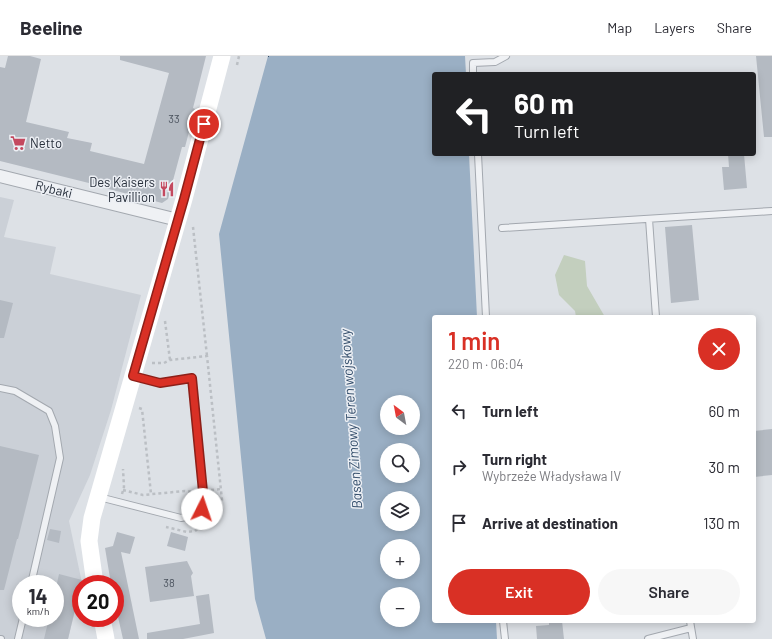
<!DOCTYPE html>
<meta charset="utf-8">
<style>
:root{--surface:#fff;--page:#f7f7f7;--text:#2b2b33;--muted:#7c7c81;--line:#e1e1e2;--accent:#d93025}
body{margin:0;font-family:Barlow,sans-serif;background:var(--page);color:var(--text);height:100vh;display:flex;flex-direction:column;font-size:15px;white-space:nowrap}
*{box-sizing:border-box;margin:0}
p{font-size:13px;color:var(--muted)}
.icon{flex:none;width:22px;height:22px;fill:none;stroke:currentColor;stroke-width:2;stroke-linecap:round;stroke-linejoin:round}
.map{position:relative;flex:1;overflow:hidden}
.drawer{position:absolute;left:432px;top:259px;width:324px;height:308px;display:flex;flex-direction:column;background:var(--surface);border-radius:4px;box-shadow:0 2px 10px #0003}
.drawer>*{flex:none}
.hud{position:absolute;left:432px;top:16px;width:324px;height:84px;border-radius:4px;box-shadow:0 2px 10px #0003;background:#202124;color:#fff;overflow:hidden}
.needle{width:26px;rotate:328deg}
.fabs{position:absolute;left:380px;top:339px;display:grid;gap:8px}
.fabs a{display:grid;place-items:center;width:40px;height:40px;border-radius:50%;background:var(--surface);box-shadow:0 2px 10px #0003;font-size:20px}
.speed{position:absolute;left:12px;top:519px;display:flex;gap:8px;font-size:20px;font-weight:700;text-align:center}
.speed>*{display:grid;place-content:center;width:52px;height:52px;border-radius:50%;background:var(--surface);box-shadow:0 2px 10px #0003;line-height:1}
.speed small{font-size:10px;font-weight:400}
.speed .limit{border:6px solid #d22;background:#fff;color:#111}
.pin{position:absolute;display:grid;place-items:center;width:34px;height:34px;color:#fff;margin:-17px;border:2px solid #fff;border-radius:50%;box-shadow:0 1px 4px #0007}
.me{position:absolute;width:44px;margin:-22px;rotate:4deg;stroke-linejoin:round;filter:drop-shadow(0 0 3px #0008)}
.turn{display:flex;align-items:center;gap:14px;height:84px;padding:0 16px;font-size:18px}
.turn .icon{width:52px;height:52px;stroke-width:2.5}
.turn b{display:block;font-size:28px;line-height:34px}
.round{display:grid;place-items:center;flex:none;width:42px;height:42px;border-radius:21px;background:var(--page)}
.overview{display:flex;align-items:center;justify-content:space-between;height:68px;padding:0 16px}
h1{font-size:24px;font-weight:600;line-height:30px;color:var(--accent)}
.cta{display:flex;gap:8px;margin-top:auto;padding:8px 16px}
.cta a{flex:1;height:46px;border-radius:24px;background:var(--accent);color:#fff;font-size:16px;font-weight:600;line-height:46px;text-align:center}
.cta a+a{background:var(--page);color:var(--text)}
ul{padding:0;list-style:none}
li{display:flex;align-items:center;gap:12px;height:56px;padding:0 16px}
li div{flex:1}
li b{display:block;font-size:15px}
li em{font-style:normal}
header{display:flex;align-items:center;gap:24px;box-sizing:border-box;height:56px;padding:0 20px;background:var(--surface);border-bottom:1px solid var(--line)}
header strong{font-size:19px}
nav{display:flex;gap:22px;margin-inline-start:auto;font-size:14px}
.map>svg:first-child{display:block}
.built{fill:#cbd0d7;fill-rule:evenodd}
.green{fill:#c3cfbe}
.water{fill:#9aafc4;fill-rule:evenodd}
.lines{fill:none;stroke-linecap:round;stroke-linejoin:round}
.ferry{stroke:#354f6c;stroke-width:1;stroke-dasharray:5 4;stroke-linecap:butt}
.building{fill:#b4bac2}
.lane-casing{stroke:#a3a8af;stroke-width:8}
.street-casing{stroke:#a3a8af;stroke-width:14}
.path{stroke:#bbbfc4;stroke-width:2.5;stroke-dasharray:3 3;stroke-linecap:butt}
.lane{stroke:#eff1f4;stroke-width:6}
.street{stroke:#eff1f4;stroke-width:12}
.secondary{stroke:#fff;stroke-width:17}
.route-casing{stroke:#8d1f18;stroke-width:10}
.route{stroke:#d93025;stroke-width:7}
.labels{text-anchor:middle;stroke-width:3;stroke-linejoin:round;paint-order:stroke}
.number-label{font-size:11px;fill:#4a525d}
.poi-label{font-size:13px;fill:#272f3b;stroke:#eceff4;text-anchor:start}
.street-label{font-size:13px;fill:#272f3b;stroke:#eceff4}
.water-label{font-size:14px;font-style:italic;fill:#354f6c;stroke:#eceff4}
</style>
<header>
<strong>Beeline</strong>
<nav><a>Map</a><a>Layers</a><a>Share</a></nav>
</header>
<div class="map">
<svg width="772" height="583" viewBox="0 0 772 583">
<rect width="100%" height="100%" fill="#dde1e6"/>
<path class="built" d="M0,141l14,3 -10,37 52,10 -6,27 91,21 -30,115 -21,65 -21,46 13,62 -14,56h-68zM21,528h34v34h-34z"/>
<path class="green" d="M564,199l21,6 2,25 18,31h-29l-1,-6 -16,-16 -4,-20z"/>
<path class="water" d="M268,0h197l1,18h-32v80h35l8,163h-43v304h62l1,18h-231l-11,-40 -36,-365zM387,346h26v26h-26zM387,394h26v26h-26zM387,442h26v26h-26zM387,490h26v26h-26zM387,538h26v26h-26z"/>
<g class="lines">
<path class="ferry" d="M268,1l1,-1"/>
</g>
<path class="building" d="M8,0h22l11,3 -15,63 43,10 -2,6 25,5 -2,8 54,13 25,-91 -49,-13v-4h86l-13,52 2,1 -10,38h-3l-14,52 -6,4 -57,-15v-1l-105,-26v-94l5,1z
M756,0h16v81h-8z
M728,98h16l3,34 -23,2 -2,-23h7z
M692,169l7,75 -28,3 -6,-76z
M0,244l13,3 -9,35h-4z
M772,373v46l-18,2v-46z
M0,390l39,9 -21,84h-1l-13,51h-4z
M50,473l11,2 -2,12 -12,-3z
M117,476l18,5 -5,17 -9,-2 18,87h-16l-5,-22 -3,-14v-19h-4l-6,-36 8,-2z
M171,476l17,5 -3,14 -18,-5z
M187,505l6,12 -2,3 3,20 -44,6 -5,-35z
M59,518l23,6 -14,59h-24l5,-21h6v-25z
M209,538l5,39 -31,6h-36v-6l53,-9 -4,-28z
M549,565h13l2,18h-27l-1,-13 13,-1z"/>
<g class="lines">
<defs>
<path id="lane" d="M473,18v-11l22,-1 11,-6
M478,98l8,163
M649,163l7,98
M502,172l270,-17
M0,332l15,3 34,20 6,15 5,32 -29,126
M99,441l82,21 15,-3 6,-6 2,-7 -12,-124 -32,5 -25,-7
M503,565l2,18
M690,565l3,18
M0,583h1
M18,583l5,-21
M648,583l43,-11"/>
<path id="street" d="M0,120l178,44"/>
</defs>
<use href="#lane" class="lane-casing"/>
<use href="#street" class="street-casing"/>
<path class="path" d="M237,9l2,-9
M193,171l14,129
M165,265l5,39
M152,307h12l6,-3 37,-4 15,144 -3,10 -24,21 -8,1 -21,-5
M139,352l3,1 9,85
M123,434l20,5 42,-4 9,1
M211,434l10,-1
M122,438l2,-7 -1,-18"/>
<use href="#lane" class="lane"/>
<use href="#street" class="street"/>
<path class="secondary" d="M95,528l-6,-43 3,-23 92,-319 38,-143
M102,562l4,21"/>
</g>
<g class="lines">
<defs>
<path id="route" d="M202,453l2,-7 -12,-124 -32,5 -27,-7 51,-177 20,-75"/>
</defs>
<use href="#route" class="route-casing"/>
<use href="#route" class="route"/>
</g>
<defs>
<symbol id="supermarket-bare" viewBox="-9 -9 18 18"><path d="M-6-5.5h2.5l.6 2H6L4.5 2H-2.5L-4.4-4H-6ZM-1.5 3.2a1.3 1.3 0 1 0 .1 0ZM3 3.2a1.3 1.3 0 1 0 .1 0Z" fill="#c4495f" stroke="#eceff4" stroke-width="2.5" paint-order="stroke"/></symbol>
<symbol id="restaurant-bare" viewBox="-9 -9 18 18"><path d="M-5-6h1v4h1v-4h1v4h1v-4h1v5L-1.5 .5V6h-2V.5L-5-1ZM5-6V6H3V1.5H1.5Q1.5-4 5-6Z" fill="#c4495f" stroke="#eceff4" stroke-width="2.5" paint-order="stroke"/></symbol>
</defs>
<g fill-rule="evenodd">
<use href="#supermarket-bare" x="7" y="76" width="22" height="22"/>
<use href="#restaurant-bare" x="156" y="122" width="22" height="22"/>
</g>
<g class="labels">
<g class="number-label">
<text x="174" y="67">33</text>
<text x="169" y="531">38</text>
</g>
<g class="poi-label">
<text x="30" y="92">Netto</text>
<text x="155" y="131" text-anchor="end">Des Kaisers<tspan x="155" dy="15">Pavillion</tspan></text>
</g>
<g class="street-label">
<text transform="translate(54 133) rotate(14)" y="5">Rybaki</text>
</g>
<g class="water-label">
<text transform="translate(351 363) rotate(-94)" y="5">Basen Zimowy Teren wojskowy</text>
</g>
</g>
</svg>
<div class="fabs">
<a><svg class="needle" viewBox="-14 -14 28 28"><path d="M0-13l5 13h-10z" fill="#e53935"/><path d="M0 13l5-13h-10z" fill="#7c7c81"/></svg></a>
<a><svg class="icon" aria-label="search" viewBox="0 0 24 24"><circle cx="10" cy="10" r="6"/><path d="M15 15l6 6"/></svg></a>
<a><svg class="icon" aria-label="layers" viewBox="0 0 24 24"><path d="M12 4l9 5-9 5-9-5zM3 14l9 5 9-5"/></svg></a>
<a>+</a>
<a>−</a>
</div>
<div class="speed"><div>14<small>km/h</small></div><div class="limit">20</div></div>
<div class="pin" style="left:204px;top:68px;background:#d93025"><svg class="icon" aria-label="arrive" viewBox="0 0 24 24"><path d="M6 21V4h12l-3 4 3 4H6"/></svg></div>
<svg class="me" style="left:202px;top:453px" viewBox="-20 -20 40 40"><circle r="19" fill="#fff"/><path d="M0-13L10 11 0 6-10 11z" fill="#d93025"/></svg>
<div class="hud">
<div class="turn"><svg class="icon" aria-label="left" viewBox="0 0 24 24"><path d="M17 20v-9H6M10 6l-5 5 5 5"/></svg><div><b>60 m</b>Turn left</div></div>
</div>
<section class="drawer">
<div class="overview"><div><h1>1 min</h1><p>220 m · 06:04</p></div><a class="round" style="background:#d93025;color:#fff"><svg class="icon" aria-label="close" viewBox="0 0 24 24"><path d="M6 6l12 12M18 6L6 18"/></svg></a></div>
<ul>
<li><svg class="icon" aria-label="left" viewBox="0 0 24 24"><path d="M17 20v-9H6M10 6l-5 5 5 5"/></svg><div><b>Turn left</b></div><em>60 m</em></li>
<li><svg class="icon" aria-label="right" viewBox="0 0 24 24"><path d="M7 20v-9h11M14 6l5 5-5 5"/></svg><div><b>Turn right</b><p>Wybrzeże Władysława IV</p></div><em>30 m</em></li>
<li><svg class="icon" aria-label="arrive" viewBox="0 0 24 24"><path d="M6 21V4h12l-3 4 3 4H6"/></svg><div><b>Arrive at destination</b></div><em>130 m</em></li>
</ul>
<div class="cta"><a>Exit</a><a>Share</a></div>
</section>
</div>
